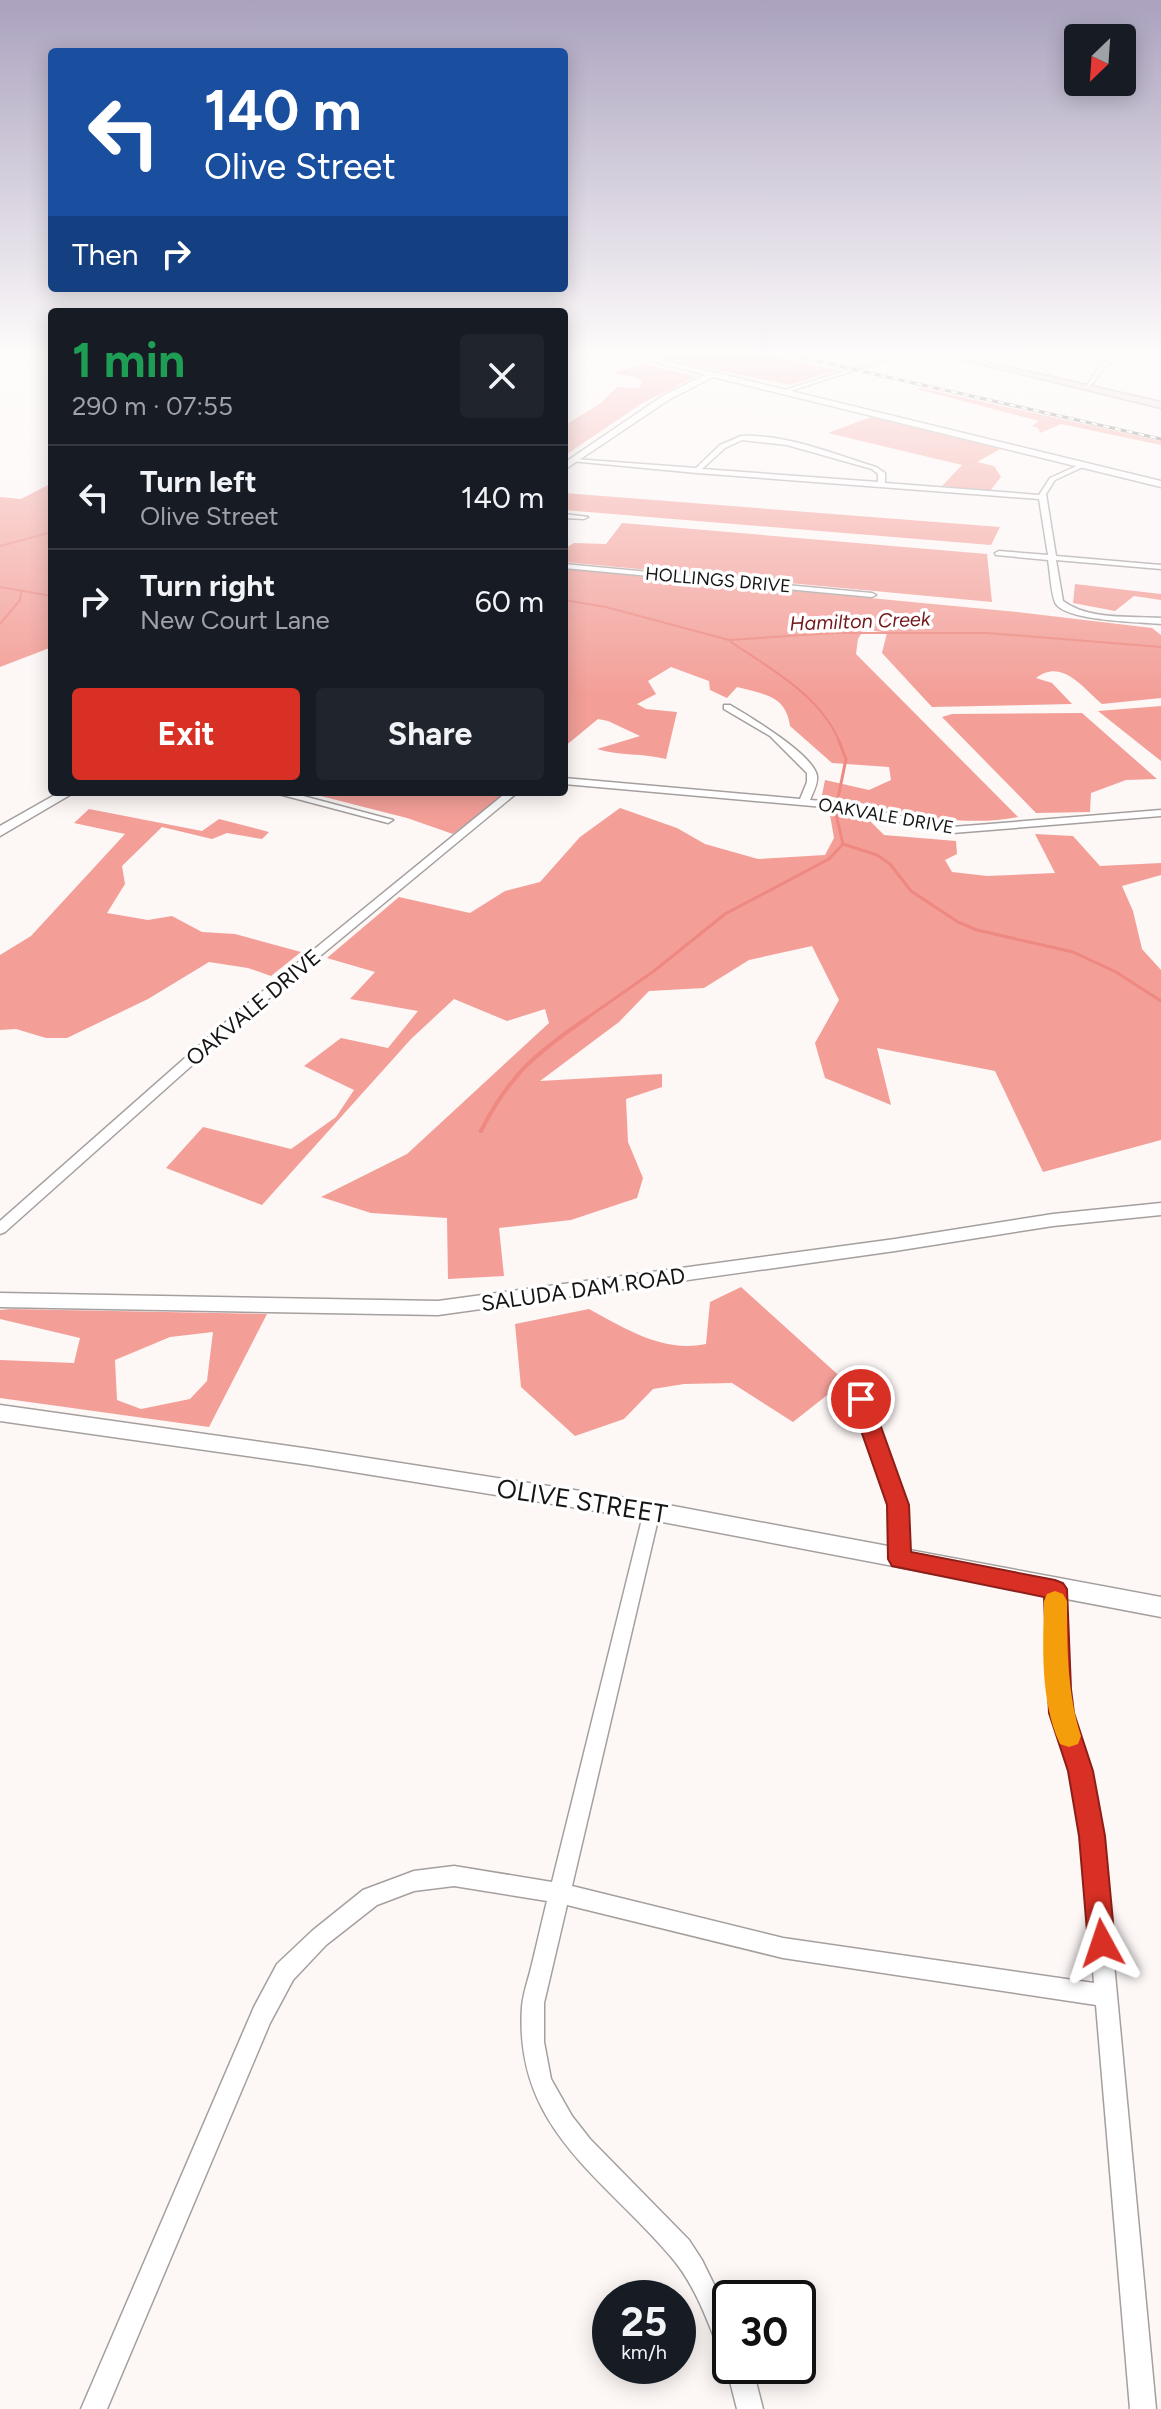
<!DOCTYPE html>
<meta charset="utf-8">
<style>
:root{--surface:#171b24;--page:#20242c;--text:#f1f3f6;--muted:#9ea1a6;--line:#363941;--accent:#d93025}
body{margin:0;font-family:Figtree,sans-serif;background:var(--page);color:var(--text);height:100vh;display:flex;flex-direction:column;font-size:30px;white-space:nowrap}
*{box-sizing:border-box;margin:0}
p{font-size:26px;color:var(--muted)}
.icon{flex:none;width:44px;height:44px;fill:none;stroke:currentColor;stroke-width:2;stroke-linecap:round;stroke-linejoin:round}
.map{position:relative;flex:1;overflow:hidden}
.drawer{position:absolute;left:48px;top:308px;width:520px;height:488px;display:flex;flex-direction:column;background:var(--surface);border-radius:8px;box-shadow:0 4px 20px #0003}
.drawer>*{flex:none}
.top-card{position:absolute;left:48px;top:48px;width:520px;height:244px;border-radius:8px;box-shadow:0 4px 20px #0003;background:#1a4fa0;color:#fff;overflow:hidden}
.needle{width:52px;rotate:205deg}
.buttons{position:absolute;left:1064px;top:24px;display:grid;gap:16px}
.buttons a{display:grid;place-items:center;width:72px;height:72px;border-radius:8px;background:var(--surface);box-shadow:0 4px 20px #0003;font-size:40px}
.speed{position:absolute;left:592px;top:2280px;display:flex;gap:16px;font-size:40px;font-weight:700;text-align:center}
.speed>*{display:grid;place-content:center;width:104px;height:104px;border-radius:50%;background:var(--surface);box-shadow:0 4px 20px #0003;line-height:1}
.speed small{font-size:20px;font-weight:400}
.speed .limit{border:4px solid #111;border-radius:12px;background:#fff;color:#111}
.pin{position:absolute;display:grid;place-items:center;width:68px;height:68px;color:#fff;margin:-34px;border:4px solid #fff;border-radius:50%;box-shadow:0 2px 8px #0007}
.me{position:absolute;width:88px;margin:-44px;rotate:355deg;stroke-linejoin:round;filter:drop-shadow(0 0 6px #0008)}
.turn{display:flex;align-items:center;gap:28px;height:168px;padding:0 24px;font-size:36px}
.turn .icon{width:104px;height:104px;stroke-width:2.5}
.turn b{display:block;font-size:56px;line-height:68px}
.then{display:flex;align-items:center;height:76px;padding:0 24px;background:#0003;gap:16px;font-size:30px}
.round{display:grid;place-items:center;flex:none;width:84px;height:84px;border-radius:8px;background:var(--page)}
.headline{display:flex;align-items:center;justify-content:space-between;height:136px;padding:0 24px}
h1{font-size:48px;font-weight:700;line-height:60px;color:#1e9e55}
.button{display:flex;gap:16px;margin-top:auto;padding:16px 24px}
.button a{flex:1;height:92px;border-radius:8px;background:var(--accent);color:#fff;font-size:32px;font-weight:700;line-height:92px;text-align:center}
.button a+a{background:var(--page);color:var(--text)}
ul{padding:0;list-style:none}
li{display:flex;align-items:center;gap:24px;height:104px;padding:0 24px;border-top:2px solid var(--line)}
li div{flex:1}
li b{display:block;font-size:30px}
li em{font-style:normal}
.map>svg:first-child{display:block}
.forest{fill:#f39f98;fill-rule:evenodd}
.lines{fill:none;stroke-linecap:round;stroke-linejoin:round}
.stream-far2{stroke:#ee8880;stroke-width:2}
.stream-far1{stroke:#ee8880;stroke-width:3}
.stream{stroke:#ee8880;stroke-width:4}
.minor-casing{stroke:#a59f9e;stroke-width:3}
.tertiary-casing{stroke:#a59f9e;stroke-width:3}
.secondary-casing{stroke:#a59f9e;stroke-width:3}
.minor{fill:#fff;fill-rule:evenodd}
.tertiary{fill:#fff;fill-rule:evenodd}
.secondary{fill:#ecd6d5;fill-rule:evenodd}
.rail-casing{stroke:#595555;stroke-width:3}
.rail{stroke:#fff;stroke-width:2;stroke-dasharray:6;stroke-linecap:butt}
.route{fill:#d93025;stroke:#8d1f18;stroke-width:2}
.slow{fill:#f59e0b}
.labels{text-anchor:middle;stroke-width:7;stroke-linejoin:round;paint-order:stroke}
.far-street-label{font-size:18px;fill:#171414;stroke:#fff}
.far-water-label{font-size:20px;font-style:italic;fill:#74191b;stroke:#fff}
.street-label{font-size:22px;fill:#171414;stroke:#fff}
.near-street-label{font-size:26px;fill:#171414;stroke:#fff}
</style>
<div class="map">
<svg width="1161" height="2409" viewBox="0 0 1161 2409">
<rect width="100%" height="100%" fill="#fdf7f6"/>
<path class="forest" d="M654,357h123l60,13 -47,15z
M642,364l54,12 -55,28 -77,52v-30l37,-23 16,-16 21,1 5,-6 -8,-5 -23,-4z
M921,388l240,53v4l-100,-21 -21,9 -2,-5 -6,-2 7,-5 -122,-32z
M871,417l129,32 -23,13 17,4 7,11 -11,14 -48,-5 20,-21 -134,-32z
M48,485l4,1v161l-52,20v-170l21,2z
M564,493l436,34 -9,18 -427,-35z
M622,523l365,31 5,48 -428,-40v-13l10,-6 32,1z
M564,569l453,43 135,16 9,7v63l-59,6c-20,-17 -40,-46 -66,-26l16,5 20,21 -140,3 -50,-54 5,-20 -23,-4 -6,10 -2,15 162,163c-67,13 -130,-10 -196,-22l3,-15 44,10 22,-10 -2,-13 -57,-4 -42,-37c-4,-31 -27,-32 -53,-39l-10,11 -17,-8 -1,-9 -38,-14 -23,14 8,13 -19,10 9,5 31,3 -11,47c-23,-6 -46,-3 -69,-10l43,-13 -32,-15 -10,-2 -34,28z
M1075,584l86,10v6l-27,-4 -19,15 -42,-8z
M1161,706v55l-63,-50z
M1082,713l75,66 -31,1 -35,13 -1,19 -54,1 -94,-96 10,-3z
M305,792h202l-54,42 -46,-16z
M620,808l57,20 28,16 53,15 67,-4 9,-17 -5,-29 35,6 20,20 72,6 1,13 -12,6 7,12 35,4 68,-3 -20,-39 38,2 27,30 61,-3v12l-39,11 11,25 9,38 19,21v170l-118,32 -48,-101 -118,-23 14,57 -66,-27 -10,-35 24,-43 -27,-54 -63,14 -45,28 -55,3 -30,31 -79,59 122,-7v13l-36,12 2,43 15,36 -6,20 -66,22 -72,8 5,48 -56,3 -1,-61 -76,-5 -50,-16 86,-43 142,-131 -4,-14 -38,12 -53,-22 -43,40 -149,166 -96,-37 37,-41 88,22 45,-32 18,-27 -50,-24 37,-28 47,10 30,-37 -68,-12 25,-27 -48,-14 72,-61 71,16 35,-22 35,-9 40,-45z
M89,809l113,22 17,-12 50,13 -7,7 -35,-6 -15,6 -50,-12 -40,39 3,18 -18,29 41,7 24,-4 30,16 33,2 66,18 -30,24 -23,-8 -39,-6 -61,37 -81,39h-21l-30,-9 -16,1v-75l31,-19 94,-102 -51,-11z
M741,1287l104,94 -52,41 -61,-39 -48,1 -31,5 -29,30 -49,17 -54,-49 -6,-63 74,-15c37,20 74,44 117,35l4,-42z
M0,1310l10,-1 257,5 -58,113 -209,-29v-38l74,3 6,-25 -80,-19zM213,1332l-6,49 -17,18 -49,10 -24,-9 -2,-40 55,-23z"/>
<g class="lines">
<path class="stream-far2" d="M0,546l52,-14
M0,587l52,9
M564,600l42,7 123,33 105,-7h153l174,14
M0,624l20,-24 1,-8
M731,642c40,27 90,54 109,101"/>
<path class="stream-far1" d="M838,798l8,-39 -7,-18
M835,810l8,34
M843,844l34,11 13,9 21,27 47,31 19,8 96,22 43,20 45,29
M584,1020l70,-49 71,-57 104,-55 14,-15"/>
<path class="stream" d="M481,1131c29,-57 54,-77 106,-113"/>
<defs>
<path id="minor" d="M888,357h7l-111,36 -5,-1z
M1113,357h6l-15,11 -15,20h-4l15,-22z
M741,436c46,-2 92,18 135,31l9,6v10l154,12 11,-17 31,-14h4v2l-30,14 -9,14 10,62 105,9v4l-105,-9 7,41c25,19 68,15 98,17v6c-21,-2 -94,-3 -105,-20 -5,-8 -6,-34 -8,-44l-52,-5 -1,-2 4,-2 49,4 -9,-56 -342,-26 -126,-12 3,-2 122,9 24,-23zM742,440l45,5 85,24 6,5v8l-176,-13 23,-21z
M564,514l24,3 -4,2 -20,-1z
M564,564l308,29 4,2 -4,2 -308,-29z
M724,705h6c19,11 84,50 87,71 1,8 -4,16 -7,24l25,2 117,25 209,-17v6l-209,17 -117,-25 -271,-24v-6l236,21 7,-17v-9l-37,-37 -46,-27z
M271,792h17l105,28 -5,3z
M507,792h11l-274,227 -239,213 -5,2v-13l236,-208z
M861,1393l6,2 2,4 37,106 3,54 -3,5 -6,2 -6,-2 -3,-5 -1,-54 -37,-106 2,-4z
M652,1504l6,2 2,5 -88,375 211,52 311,45 -12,-147 -12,-65 -17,-58 -7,-49v-75l3,-5 6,-2 6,2 3,5v75l7,49 19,58 12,65 54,573h-26l-34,-404 -313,-47 -216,-53 -23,98v39l7,37 21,37 18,23 99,101 13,20 28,57v49h22l11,43h-26l-11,-43 4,-8 -9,-3c-13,-33 -26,-70 -49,-97 -69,-82 -158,-129 -150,-251 1,-12 5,-24 8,-35 6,-24 11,-47 17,-71l-93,-15 -40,5 -37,14 -51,40 -33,35 -23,43 -163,386h-26l173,-402 23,-43 35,-33 51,-41 51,-19 40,-5 98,16 92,-371 2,-5z"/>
<path id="tertiary" d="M636,357h11l66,15 448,109v6l-448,-110 -43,22 -106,71v-7l100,-68 41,-20z
M60,792h15l-75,44v-10z
M1161,1203v12l-108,11 -158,25 -457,64 -438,-8v-14l438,8 457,-62 158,-25z
M0,1405l310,44 342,53 509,95v20l-509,-97 -342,-55 -310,-44z"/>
<path id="secondary" d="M951,357h13l197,45v6z"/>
</defs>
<use href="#minor" class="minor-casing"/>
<use href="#tertiary" class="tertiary-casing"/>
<use href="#secondary" class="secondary-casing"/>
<use href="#minor" class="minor"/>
<use href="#tertiary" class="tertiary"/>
<use href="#secondary" class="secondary"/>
<defs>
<path id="rail" d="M799,357l362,82"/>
</defs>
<use href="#rail" class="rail-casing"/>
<use href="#rail" class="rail"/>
</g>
<linearGradient id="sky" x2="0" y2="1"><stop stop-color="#aaa2be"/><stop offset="0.51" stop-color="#fefbfb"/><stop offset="1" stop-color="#fefbfb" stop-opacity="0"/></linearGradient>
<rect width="1161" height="694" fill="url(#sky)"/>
<path class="route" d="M861,1392l7,2 3,5 38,106 2,47 144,28 8,3 4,6 4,100 3,24 19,58 12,65 10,107 -4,9 -9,4 -10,-4 -4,-9 -9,-107 -11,-65 -19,-58 -5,-116 -152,-31 -4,-7 -1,-54 -37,-106 3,-5z"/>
<path class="slow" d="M1055,1591l8,3 4,7c0,46 0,91 14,135l-3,8 -9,3 -9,-3c-20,-44 -17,-96 -16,-143l3,-7z"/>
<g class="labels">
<g class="far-street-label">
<text transform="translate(718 580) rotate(5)" y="6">HOLLINGS DRIVE</text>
<text transform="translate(886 816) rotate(10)" y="6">OAKVALE DRIVE</text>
</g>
<g class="far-water-label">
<text transform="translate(860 621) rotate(-2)" y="7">Hamilton Creek</text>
</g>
<g class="street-label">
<text transform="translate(253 1007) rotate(-40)" y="8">OAKVALE DRIVE</text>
<text transform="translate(583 1289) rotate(-8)" y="8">SALUDA DAM ROAD</text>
</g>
<g class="near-street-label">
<text transform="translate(582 1501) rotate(9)" y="9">OLIVE STREET</text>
</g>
</g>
</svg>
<div class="buttons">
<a><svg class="needle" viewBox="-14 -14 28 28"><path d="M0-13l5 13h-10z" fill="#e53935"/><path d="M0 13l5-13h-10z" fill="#9ea1a6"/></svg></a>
</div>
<div class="speed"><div>25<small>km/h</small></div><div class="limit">30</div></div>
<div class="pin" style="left:861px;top:1399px;background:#d93025"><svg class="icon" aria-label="arrive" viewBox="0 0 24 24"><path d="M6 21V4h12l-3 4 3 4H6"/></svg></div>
<svg class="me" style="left:1102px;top:1943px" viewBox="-20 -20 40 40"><path d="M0-17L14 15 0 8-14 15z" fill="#d93025" stroke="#fff" stroke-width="4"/></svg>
<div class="top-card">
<div class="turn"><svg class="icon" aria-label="left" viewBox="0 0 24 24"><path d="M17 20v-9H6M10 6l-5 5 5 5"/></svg><div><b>140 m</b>Olive Street</div></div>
<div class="then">Then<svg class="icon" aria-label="right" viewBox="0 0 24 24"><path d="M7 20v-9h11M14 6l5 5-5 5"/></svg></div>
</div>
<section class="drawer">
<div class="headline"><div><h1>1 min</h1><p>290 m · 07:55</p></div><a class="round"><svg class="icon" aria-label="close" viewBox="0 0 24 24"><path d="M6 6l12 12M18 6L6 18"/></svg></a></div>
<ul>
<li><svg class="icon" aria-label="left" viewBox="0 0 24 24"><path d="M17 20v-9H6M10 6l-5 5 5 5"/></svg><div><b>Turn left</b><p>Olive Street</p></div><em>140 m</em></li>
<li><svg class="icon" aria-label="right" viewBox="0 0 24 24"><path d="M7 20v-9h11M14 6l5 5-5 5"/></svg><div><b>Turn right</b><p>New Court Lane</p></div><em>60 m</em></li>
</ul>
<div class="button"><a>Exit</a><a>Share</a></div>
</section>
</div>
